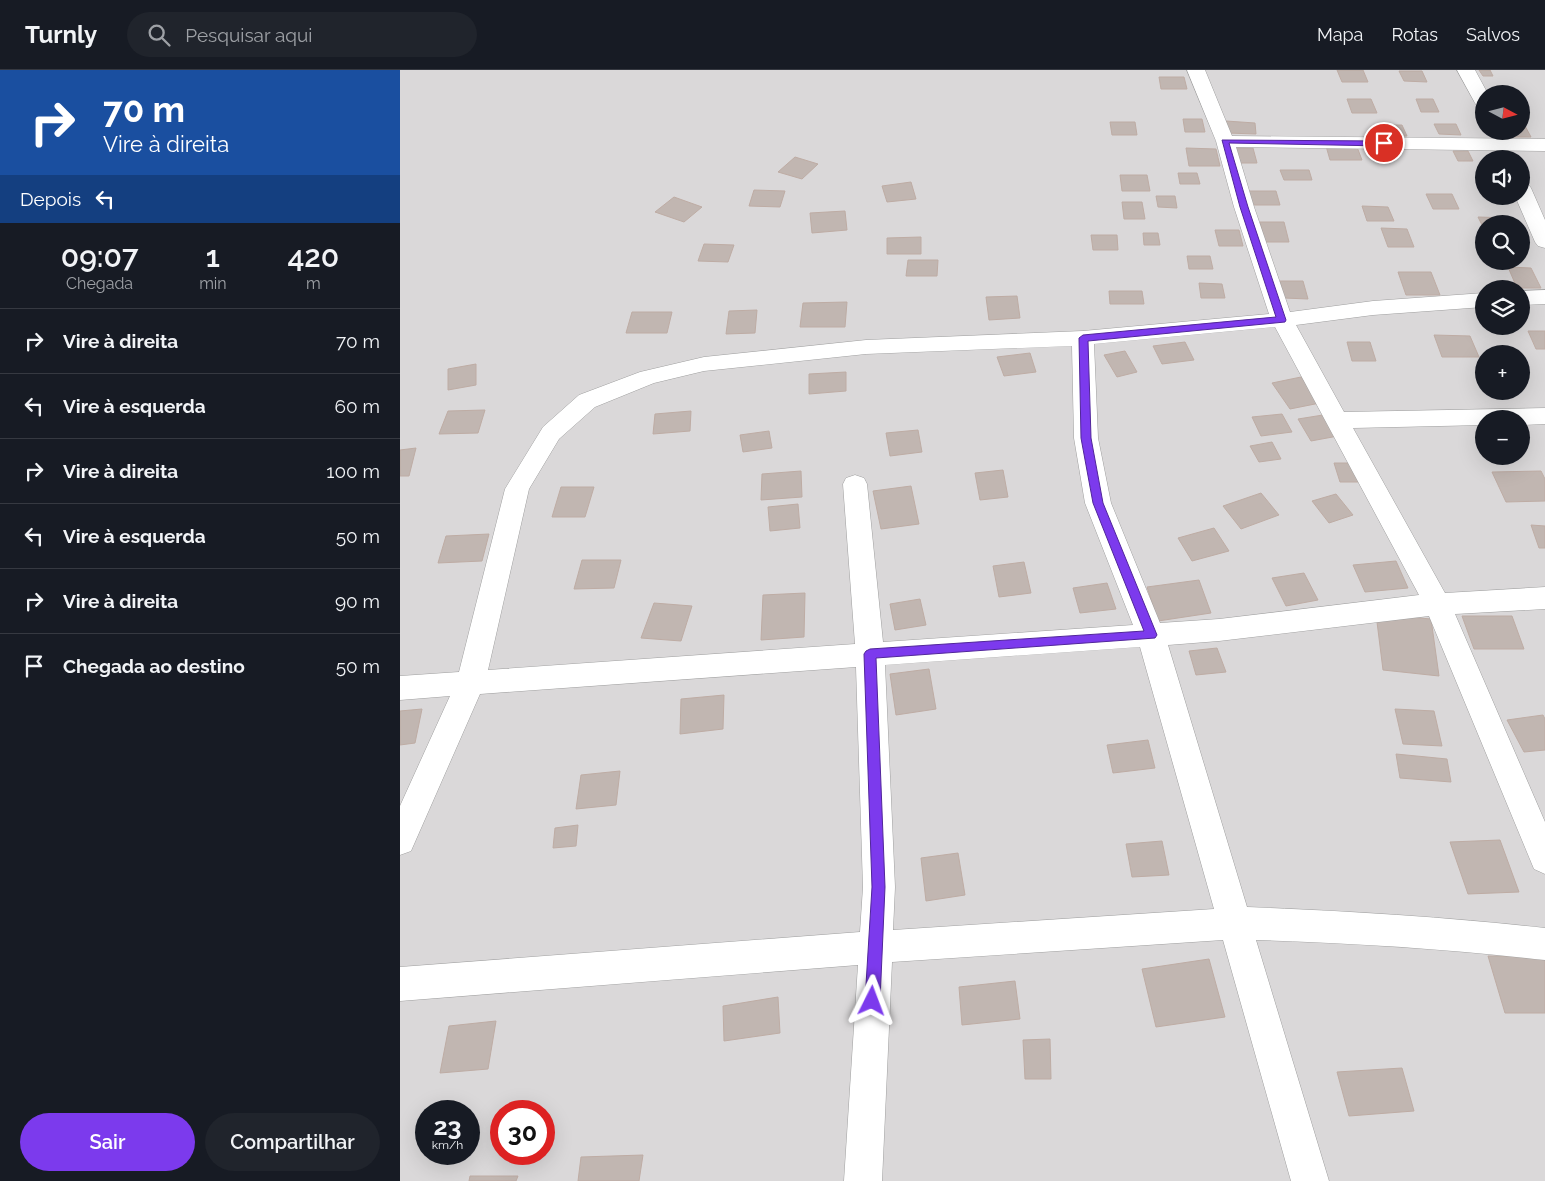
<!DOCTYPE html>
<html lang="pt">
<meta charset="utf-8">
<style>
:root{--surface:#171b24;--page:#20242c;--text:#f1f3f6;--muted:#9ea1a6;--line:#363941;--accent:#7c3aed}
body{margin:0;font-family:Raleway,sans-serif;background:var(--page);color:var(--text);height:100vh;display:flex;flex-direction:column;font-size:19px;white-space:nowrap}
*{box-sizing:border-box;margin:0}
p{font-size:16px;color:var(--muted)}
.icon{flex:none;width:28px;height:28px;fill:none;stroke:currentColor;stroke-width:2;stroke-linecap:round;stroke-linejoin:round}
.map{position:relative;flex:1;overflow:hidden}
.details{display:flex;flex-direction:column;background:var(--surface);width:400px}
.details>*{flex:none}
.banner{background:#1a4fa0;color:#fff;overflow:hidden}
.needle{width:32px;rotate:97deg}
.fabs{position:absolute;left:1075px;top:15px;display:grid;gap:10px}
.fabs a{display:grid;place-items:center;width:55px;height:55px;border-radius:50%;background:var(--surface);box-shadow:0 5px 20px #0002;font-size:25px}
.speed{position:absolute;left:15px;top:1030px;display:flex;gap:10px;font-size:25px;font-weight:700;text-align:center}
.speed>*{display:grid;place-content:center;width:65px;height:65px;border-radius:50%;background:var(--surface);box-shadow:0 5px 20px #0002;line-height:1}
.speed small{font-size:12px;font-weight:400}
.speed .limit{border:8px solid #d22;background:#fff;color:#111}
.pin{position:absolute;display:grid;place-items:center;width:42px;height:42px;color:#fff;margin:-21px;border:2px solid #fff;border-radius:50%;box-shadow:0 1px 5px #0007}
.me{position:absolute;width:55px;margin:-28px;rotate:3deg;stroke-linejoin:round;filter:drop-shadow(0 0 4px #0008)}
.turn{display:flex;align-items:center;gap:18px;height:105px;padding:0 20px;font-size:22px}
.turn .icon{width:65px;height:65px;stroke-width:2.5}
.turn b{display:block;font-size:35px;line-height:42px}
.then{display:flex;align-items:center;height:48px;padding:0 20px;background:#0003;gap:10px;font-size:19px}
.eta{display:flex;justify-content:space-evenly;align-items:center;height:85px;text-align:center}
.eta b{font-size:30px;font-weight:600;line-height:35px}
.primary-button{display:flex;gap:10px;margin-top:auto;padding:10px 20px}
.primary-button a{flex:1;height:58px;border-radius:30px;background:var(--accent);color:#fff;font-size:20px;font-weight:600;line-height:58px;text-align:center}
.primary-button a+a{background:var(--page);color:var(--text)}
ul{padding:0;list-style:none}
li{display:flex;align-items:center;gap:15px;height:65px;padding:0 20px;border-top:1px solid var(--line)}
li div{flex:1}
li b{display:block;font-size:19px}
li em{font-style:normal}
header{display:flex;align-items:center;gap:30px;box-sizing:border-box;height:70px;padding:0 25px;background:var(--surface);border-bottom:1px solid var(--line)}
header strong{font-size:24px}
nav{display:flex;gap:28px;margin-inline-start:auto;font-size:18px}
.search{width:350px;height:45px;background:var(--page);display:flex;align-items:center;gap:12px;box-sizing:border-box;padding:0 18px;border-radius:28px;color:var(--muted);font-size:19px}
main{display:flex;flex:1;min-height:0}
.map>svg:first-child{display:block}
.residential{fill:#dad8d9;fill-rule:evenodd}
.building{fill:#c1b6b1;stroke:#beaca4}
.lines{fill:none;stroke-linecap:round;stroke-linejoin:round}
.street-casing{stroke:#9f9f9f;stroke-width:1}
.street{fill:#fff;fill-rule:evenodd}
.route{fill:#7c3aed;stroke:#51269a}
</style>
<header>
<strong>Turnly</strong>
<div class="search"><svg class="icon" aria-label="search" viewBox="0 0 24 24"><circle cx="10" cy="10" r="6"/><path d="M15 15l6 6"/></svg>Pesquisar aqui</div>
<nav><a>Mapa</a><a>Rotas</a><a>Salvos</a></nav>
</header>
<main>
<section class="details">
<div class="banner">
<div class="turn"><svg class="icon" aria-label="right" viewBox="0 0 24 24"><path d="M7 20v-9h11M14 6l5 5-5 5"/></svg><div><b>70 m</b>Vire à direita</div></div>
<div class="then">Depois<svg class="icon" aria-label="left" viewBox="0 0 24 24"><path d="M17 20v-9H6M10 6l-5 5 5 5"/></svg></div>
</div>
<div class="eta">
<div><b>09:07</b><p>Chegada</p></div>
<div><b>1</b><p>min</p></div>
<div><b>420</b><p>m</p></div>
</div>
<ul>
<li><svg class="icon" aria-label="right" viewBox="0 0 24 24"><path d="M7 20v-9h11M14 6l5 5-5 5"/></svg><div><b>Vire à direita</b></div><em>70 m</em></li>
<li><svg class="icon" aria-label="left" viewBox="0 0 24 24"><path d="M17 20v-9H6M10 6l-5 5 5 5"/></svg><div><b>Vire à esquerda</b></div><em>60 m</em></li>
<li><svg class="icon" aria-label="right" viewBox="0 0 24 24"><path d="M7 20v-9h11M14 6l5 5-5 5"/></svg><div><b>Vire à direita</b></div><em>100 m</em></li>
<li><svg class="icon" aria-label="left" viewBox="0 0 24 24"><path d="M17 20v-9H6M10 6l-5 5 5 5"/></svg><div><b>Vire à esquerda</b></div><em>50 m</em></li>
<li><svg class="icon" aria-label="right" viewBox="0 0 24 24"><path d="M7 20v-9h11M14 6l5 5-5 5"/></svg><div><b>Vire à direita</b></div><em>90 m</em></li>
<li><svg class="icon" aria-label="arrive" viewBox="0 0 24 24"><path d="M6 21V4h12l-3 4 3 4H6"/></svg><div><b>Chegada ao destino</b></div><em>50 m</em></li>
</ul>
<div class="primary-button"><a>Sair</a><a>Compartilhar</a></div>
</section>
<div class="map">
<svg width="1145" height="1111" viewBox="0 0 1145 1111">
<rect width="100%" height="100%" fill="#ede7e1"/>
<path class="residential" d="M0,0h1145v1111h-1145zM1084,24h37v37h-37zM1084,89h37v37h-37zM1084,154h37v37h-37zM1084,219h37v37h-37zM1084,284h37v37h-37zM1084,349h37v37h-37zM26,1041h43v43h-43zM101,1041h43v43h-43z"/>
<path class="building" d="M937,0h26l5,12h-26z
M1079,0h11l3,6h-10z
M999,1h23l5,11 -23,-1z
M759,7h25l3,12h-26z
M947,29h24l6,14h-25z
M1016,29h17l6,13h-18z
M783,49h19l3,13h-20z
M826,51l29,2 1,11 -29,-1z
M710,52h25l2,13h-25z
M1034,54h22l5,11 -22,-1z
M1121,54h3l7,13h-19l-3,-6h12z
M976,55h26l5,11h-27z
M926,76l31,1 5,13h-32z
M786,78l30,1 4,17h-31z
M832,78h21l4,15h-22z
M1053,81h15l5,10h-15z
M395,87l23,7 -16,15 -24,-7z
M880,100h29l3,10h-28z
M778,103h19l3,11h-20z
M720,105h27l3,16h-28z
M511,112l5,17 -29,3 -5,-16z
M354,120l31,1 -5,16 -31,-1z
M849,121h27l4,14h-28z
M1026,124h26l7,15h-26z
M756,126h19l2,12 -19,-1z
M274,127l28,10 -18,15 -29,-10z
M722,132h20l3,17h-21z
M962,136l26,1 6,14h-27z
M445,141l2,19 -35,3 -2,-20z
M1078,147l31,1 3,6h-28v5z
M860,152h24l5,20h-24z
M981,158l26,1 7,18h-26z
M815,160h24l4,16h-24z
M743,163h15l2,12h-16z
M691,165h26l1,15h-25z
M521,167v17h-34v-16z
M304,174l30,1 -6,17 -30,-1z
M787,186h23l3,13h-24z
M508,190h30l-1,16h-31z
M1108,197l23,1 10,20h-24z
M998,202h33l9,23h-34z
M880,211h23l5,18 -24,-1z
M799,213l23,1 3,14h-24z
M709,221h33l2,13h-34z
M617,226l3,22 -31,2 -3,-23z
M447,232l-2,25h-45l3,-24z
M357,240l-2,23 -29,1 3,-23z
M232,242h40l-5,21h-41z
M1128,261h17v18h-9z
M1034,265l36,1 9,21h-37z
M785,272l9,18 -32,4 -9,-18z
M947,272h23l6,19h-24z
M725,281l12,21 -20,5 -13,-22z
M630,283l6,19 -32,4 -7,-19z
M76,294v21l-28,5v-21z
M446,302v19l-37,3v-20z
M901,307l19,26 -30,6 -18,-26z
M85,340l-7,23 -39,1 9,-23z
M291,341l-1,20 -37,3 2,-20z
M882,344l10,18 -31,4 -9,-19z
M923,345l15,21 -27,5 -13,-22z
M518,360l4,22 -32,4 -4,-23z
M369,361l3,17 -29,4 -3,-17z
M872,372l9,17 -22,3 -9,-16z
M16,378l-7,28h-9v-26z
M934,393h20l7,19h-21z
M603,400l5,27 -28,3 -5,-27z
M401,401l1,26 -41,3 1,-26z
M1141,401l4,8v22l-39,1 -14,-30z
M511,416l8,38 -38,5 -8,-38z
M161,417h33l-9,30h-33z
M861,423l18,22 -38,14 -18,-23z
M936,424l17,21 -24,8 -17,-22z
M398,434l2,24 -30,3 -2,-24z
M1131,455l14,1v22h-6z
M814,458l15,23 -37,10 -14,-23z
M89,464l-7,27 -44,2 8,-27z
M182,490h39l-7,28 -40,1z
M996,491l12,27 -43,4 -12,-27z
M624,492l7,31 -32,4 -6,-31z
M904,503l14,27 -32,6 -14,-28z
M799,510l12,33 -53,8 -11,-34z
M707,513l9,26 -36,4 -7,-25z
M405,523l-1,44 -43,3 2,-45z
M520,529l6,26 -31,5 -5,-26z
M254,533l38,3 -11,35 -40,-3z
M976,544l55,5 8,57 -56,-6z
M1062,546h50l12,33h-50z
M817,578l9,24 -30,3 -7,-24z
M529,599l7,40 -40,6 -6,-41z
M324,625l-1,34 -43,5 1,-35z
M22,639l-7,34 -15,2v-34z
M995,639l39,2 8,35 -39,-2z
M1143,645l2,4v31l-21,2 -17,-32z
M748,670l7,28 -42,5 -6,-28z
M996,684l51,5 4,23 -51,-4z
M220,701l-4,34 -40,4 5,-34z
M178,755l-2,21 -23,2 2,-20z
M1100,770l19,52 -51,2 -18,-52z
M762,771l7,34 -37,2 -6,-33z
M558,783l7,42 -39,6 -5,-43z
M1088,886h57v57h-40z
M809,889l16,58 -69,10 -14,-58z
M615,911l5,38 -58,6 -3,-38z
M378,927l2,36 -56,8 -1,-35z
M96,951l-8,48 -48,4 9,-47z
M650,969l1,40h-26l-2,-39z
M1002,998l12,43 -65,5 -12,-44z
M243,1085l-4,26h-61l3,-24z
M70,1106h48l-2,5h-47z"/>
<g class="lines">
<defs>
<path id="street" d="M787,0h18l27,66 313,3v12l-309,-4 18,60 36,105 83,-11 111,-8v14l-111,8 -77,10 48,87 201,-4v16l-24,1v-6h-37v6l-131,3 92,165 100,-6v22l-90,5 90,208v52l-11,-5 -105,-253 -210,25 -51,4 79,262c100,4 199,10 298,21v32c-96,-11 -192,-17 -289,-20l73,241h-38l-68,-241 -331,22 -10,219h-38l14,-216 -458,36v-34l460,-35 3,-45 -7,-220 -376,27 -69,157 -11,4v-49l50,-110 -50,4v-24l59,-4 46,-183 38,-62 36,-32 61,-23 64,-15 162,-17 217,-9 186,-17 -35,-107 -18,-66zM875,257l144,268 -200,24 -59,4 -49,-120 -13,-65 -4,-94zM672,276l2,92 11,65 48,122 -250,17 -16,-158 -3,-6 -9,-3 -9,3 -3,6 12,160 -367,26 41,-181 30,-50 36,-32 59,-24 50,-12 162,-17zM740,577l74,262 -321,21 2,-43 -10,-222z
M1057,0h18l13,24h-4v14l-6,-1 -3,-4z
M1121,112l7,2 3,4 14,32v28l-7,-2 -3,-4 -20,-46h6z
M1145,220v14l-24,1v-14z"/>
</defs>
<use href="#street" class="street-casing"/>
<use href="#street" class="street"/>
</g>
<path class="route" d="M822,70l162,1 3,2 -3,3 -155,-3 19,64 38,113 -1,2 -197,19 3,97 12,65 54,132 -2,3 -279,20 9,229 -5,114 -2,5 -6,2 -5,-2 -2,-5 7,-114 -8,-233 2,-3 4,-2 274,-18 -51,-128 -12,-65 -2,-100 4,-3 193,-18 -36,-110z"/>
</svg>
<div class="fabs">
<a><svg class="needle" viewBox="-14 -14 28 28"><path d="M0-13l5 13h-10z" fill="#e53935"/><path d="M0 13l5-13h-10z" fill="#9ea1a6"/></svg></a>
<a><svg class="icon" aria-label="sound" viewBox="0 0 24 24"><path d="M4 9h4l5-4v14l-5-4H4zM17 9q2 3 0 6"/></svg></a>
<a><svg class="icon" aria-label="search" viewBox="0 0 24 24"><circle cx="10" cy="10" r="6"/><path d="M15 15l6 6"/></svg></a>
<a><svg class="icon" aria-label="layers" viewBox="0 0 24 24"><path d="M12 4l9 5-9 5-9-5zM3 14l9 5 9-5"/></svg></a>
<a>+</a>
<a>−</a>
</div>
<div class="speed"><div>23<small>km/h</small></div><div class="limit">30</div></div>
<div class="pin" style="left:984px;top:73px;background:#d93025"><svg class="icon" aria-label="arrive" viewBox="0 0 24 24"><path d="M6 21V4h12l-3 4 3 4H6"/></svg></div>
<svg class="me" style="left:472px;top:931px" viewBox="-20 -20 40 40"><path d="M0-17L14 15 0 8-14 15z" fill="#7c3aed" stroke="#fff" stroke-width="4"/></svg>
</div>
</main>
